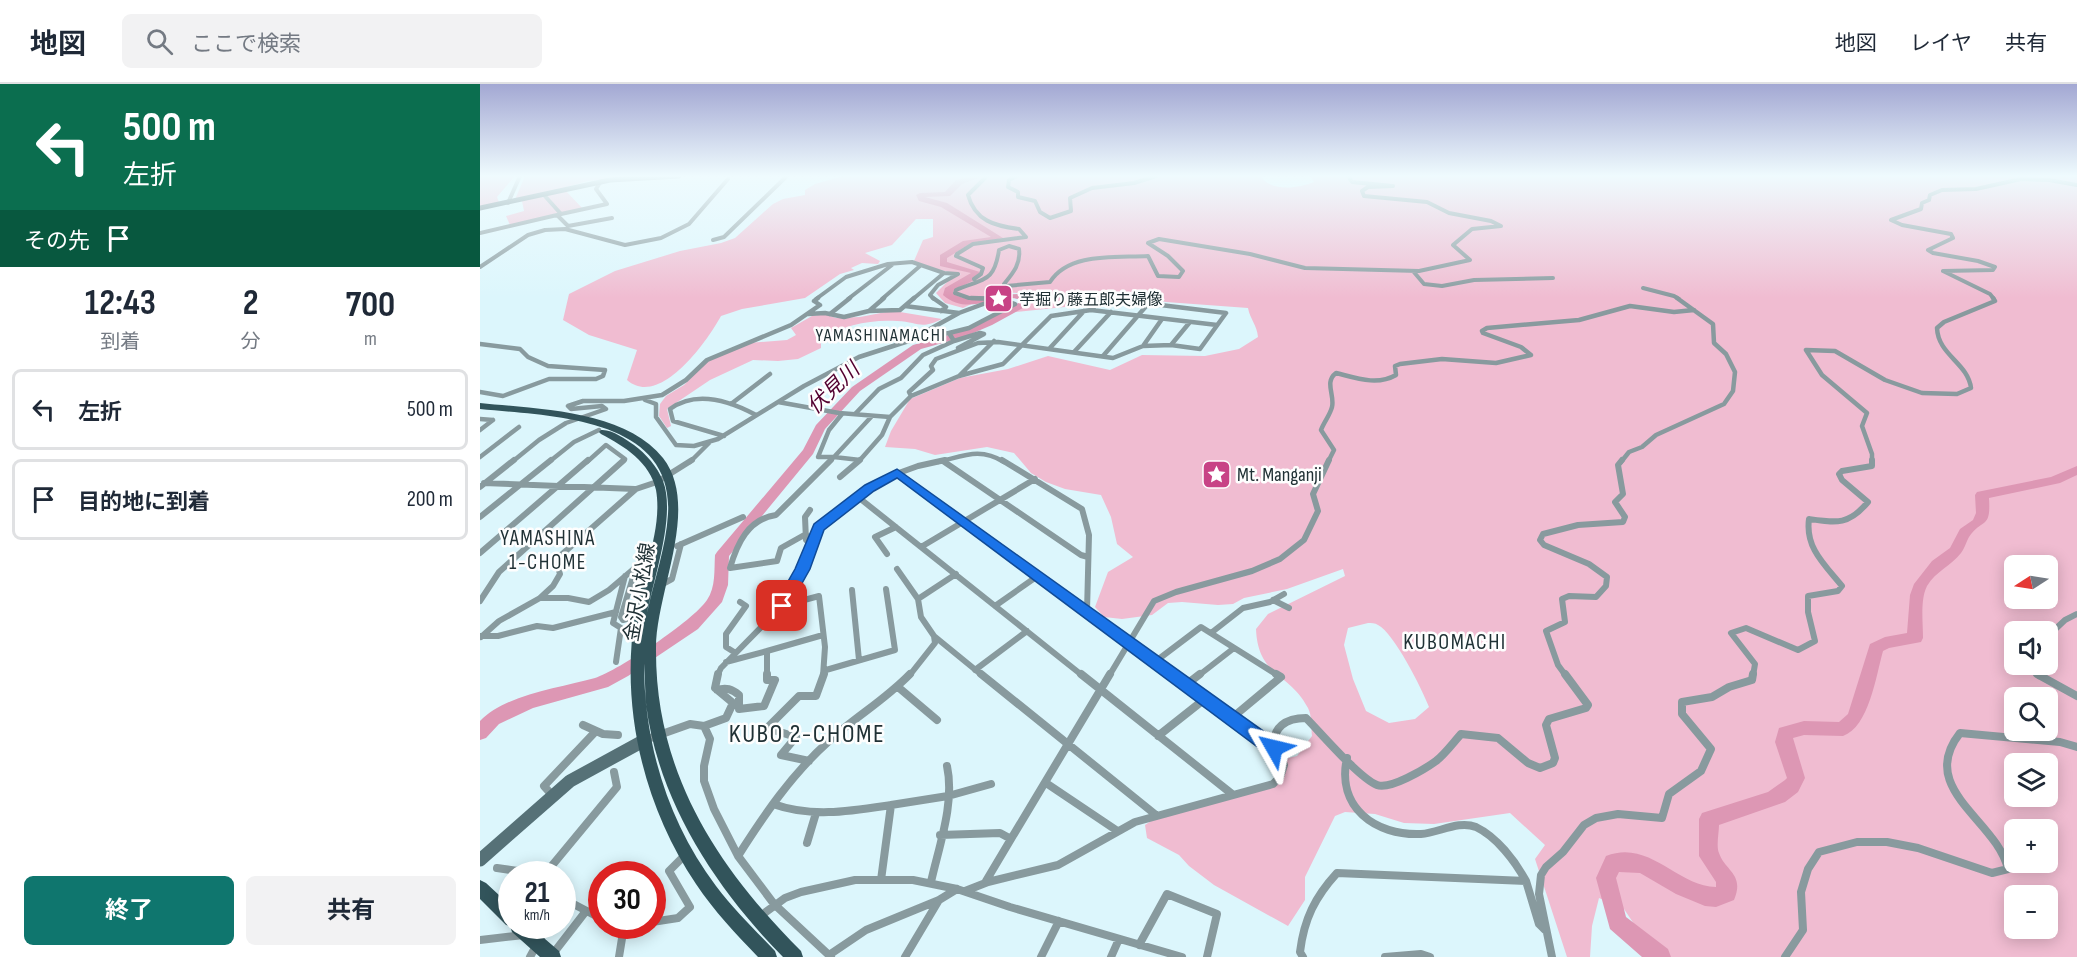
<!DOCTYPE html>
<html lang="ja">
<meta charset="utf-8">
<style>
:root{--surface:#fff;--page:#f2f2f3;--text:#1f2937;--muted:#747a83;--line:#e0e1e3;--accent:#0f766e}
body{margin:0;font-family:"Sofia Sans Condensed","Noto Sans JP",sans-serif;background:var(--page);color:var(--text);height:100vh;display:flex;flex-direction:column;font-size:22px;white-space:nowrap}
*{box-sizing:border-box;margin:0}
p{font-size:20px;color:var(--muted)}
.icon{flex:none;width:33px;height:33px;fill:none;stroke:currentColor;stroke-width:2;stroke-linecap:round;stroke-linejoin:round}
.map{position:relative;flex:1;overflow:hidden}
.side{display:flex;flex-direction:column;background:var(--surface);width:480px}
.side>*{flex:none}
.hud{background:#0b6e4f;color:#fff;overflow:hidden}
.needle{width:39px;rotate:258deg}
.fabs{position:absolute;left:1524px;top:471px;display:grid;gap:12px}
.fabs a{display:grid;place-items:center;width:54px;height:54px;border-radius:9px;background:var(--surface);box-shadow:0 3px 15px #0003;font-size:30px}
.speed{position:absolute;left:18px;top:777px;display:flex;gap:12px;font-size:30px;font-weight:700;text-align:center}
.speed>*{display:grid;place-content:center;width:78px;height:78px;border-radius:50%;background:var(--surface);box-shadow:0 3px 15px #0003;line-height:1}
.speed small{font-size:15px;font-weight:400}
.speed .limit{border:9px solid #d22;background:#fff;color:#111}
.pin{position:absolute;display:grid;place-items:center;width:51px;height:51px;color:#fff;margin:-26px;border-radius:12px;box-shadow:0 3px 9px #0006}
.me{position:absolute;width:66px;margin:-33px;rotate:307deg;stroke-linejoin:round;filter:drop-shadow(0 0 4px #0008)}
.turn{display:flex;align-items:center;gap:21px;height:126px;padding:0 24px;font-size:27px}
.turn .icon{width:78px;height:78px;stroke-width:2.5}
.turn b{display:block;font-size:42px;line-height:51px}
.then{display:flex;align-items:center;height:57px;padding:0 24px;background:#0003;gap:12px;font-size:22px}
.eta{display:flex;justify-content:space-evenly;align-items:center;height:102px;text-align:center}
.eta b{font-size:36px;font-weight:700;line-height:42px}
.primary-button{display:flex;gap:12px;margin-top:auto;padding:12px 24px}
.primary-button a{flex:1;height:69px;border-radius:9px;background:var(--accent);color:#fff;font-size:24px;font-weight:700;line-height:69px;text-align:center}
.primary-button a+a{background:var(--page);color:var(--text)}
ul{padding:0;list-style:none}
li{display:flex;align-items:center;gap:18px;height:81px;margin:0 12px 9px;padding:0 12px;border:3px solid var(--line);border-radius:9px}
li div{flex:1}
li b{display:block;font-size:22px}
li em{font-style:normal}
header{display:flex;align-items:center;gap:36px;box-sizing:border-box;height:84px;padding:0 30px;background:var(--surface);border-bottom:2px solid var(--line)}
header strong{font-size:28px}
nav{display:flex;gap:33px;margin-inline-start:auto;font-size:21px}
.search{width:420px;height:54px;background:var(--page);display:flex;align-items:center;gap:15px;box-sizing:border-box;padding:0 21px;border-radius:9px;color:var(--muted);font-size:22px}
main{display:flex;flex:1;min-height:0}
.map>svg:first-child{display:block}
.green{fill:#f0bcd1;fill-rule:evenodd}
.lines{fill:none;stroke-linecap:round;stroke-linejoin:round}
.river{fill:#dd97b4;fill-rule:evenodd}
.street-tunnel{stroke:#b6cfd4;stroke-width:6;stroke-dasharray:6 3;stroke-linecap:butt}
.street-far3{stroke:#889a9e;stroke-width:4}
.street-far2{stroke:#889a9e;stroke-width:4.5}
.street-far1{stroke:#889a9e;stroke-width:6}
.street{stroke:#889a9e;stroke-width:8}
.secondary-far1{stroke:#567177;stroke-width:5}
.secondary{stroke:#567177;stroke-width:13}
.primary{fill:#32545b;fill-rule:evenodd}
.route{fill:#1a73e8;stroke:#114b97;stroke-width:1.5}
.labels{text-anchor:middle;stroke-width:5;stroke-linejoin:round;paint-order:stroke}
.far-poi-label{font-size:16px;fill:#203135;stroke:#fefefe;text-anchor:start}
.far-quarter-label{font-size:18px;letter-spacing:1.5px;fill:#203135;stroke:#fefefe}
.poi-label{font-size:20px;fill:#203135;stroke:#fefefe;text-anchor:start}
.street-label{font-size:20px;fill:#203135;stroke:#fefefe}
.water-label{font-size:21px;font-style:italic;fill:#530030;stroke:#fefefe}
.neighbourhood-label{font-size:21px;letter-spacing:1.5px;fill:#203135;stroke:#fefefe}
.quarter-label{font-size:22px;letter-spacing:1.5px;fill:#203135;stroke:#fefefe}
.near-neighbourhood-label{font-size:26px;letter-spacing:1.5px;fill:#203135;stroke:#fefefe}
</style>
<header>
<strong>地図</strong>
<div class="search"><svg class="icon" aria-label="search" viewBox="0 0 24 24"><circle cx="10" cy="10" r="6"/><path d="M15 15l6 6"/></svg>ここで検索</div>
<nav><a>地図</a><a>レイヤ</a><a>共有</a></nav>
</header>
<main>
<section class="side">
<div class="hud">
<div class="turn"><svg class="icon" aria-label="left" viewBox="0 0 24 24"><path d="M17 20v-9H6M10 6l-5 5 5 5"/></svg><div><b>500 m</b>左折</div></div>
<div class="then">その先<svg class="icon" aria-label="arrive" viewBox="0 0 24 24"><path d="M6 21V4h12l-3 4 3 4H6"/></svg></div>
</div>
<div class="eta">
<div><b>12:43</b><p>到着</p></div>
<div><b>2</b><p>分</p></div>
<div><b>700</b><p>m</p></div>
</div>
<ul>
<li><svg class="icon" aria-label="left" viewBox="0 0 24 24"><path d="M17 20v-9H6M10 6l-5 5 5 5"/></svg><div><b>左折</b></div><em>500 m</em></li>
<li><svg class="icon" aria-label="arrive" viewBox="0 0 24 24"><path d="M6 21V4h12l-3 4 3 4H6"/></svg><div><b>目的地に到着</b></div><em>200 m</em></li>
</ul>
<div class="primary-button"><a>終了</a><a>共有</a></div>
</section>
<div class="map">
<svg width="1597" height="873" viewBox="0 0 1597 873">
<rect width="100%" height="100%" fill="#dcf6fc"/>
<path class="green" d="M0,92h35l-18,21 3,8 -20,1z
M45,92h138l-75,5 -74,21z
M363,92h421l-2,2c11,14 37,10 52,4l-4,-6h767v781h-406l-27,-18 -20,-30 -25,-11 -7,28 -2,31h-23l-32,-98 10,-14 -35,-32 -76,11 -30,-1 -29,-9 -30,-2 -10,4 -30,61v23l-17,26 -74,-41 -25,-19 -10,-11 -32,-17 -2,-13 6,-4 129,-39 8,-24 9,-2 15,-20c-1,-8 0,-21 -4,-28 -19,-36 -50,-31 -52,-79l12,-15 77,-38 -2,-7 -56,20 -43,9 -11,6 -15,1 -36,-3 -14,1 -16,12 -30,4 -18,-2 -9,-10 13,-35 25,-15 -16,-13 -6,-27 -10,-22 -36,-6 -19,-7 -15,-9 -17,-20 -27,-6 -52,8 -20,-6 -30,-2 6,-16 19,-32 50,-21 48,-9 40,-13 62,14 32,-15 63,1 34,-7 19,-12c-1,-12 -8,-18 -10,-29l-82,-6 -55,-11 -27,14 -69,7 19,-13c-23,-14 -48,-2 -71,9l-18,-5 -9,-10 13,-13 12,-6 -22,-4 -25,-9 9,-21 10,-3v-18h-17l-24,26 -27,8 15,8 -2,3 -16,-1 -11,5 3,2 -14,4 -35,24 -63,11 -21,7c-13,24 -61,93 -94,64l10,-30 -48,-15 -26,-15 6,-26 46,-23 65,-20 41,-8 14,-5 38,-34 10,-5 22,-4v-5l10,-6zM1534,482h34v32h-34zM888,539c3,0 7,0 10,2 16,8 44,64 51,82l-14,12 -26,4 -23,-12 -13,-32 -9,-34 4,-17zM1534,548h34v32h-34zM1534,614h34v32h-34zM1534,680h34v32h-34zM1534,746h34v32h-34zM1534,812h34v32h-34z
M85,106l18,19 -73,16 -4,-9 18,-5 -2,-10z
M406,228h14l42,7c-22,11 -23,3 -45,2 -25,-2 -54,4 -76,18v9l-23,11 -20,2 -25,-1 -43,20 -43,29 4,17 -4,2 -8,-12 1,-12 6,-8 18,-11 24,-25 40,-17 39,-3 9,-5 -5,-7 21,-12 12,-2 12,4 24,-1z"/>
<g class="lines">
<path class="river" d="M493,92h11l-22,8 -12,12 -25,1 22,6 56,35 -35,7 -21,13v4l33,10 -4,7 -23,12v3c23,13 51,-4 77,1v9l-38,21 -28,12 -43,12 -61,42 -35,38 -12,25 -84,102 -1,29 -6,17 -24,27 -70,47 -20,11 -75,21 -34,16 -13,14 -6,2v-19c26,-27 80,-33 115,-43 24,-8 98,-57 112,-78 9,-13 7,-30 8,-45l2,-3 86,-102 13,-25 36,-38 61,-42 43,-12 30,-12 36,-20c-19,-12 -52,18 -79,-6l2,-7 26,-15 -31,-7v-11l23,-14 28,-4 -50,-30 -22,-6 -3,-6 4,-2 25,-1 11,-12z
M1597,382v9l-17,8 -71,15c2,32 -6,19 -20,39 -3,5 -4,11 -8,16 -10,13 -25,18 -34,33 -7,14 -4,36 -4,52l-2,4 -32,6 -6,3c-7,25 -14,76 -40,85l-39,-1 -11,3 12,40 -7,14 -13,10 -66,23c0,8 -3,21 0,28 6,18 26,21 15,47l-18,7 -11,-1 -29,-12 -36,-21 -21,-1 -3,6 10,39 42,32 3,8h-29l-32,-28 -14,-51 10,-22c44,-17 70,30 110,31v-5l-17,-26v-37l3,-6 66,-21 17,-12 2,-2 -12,-36 4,-14 25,-7 35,1 9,-8 22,-70 15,-7 22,-4 3,-38 4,-11 18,-23 18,-13 10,-19 13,-9 3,-7 -1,-18 2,-3 74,-15z"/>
<path class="street-tunnel" d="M156,483l18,-9"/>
<path class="street-far3" d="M537,92l-8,4 -1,7 10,5v5l17,4 5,11 10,6 21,-7 -1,-13 22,-10 42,-5 22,-7
M64,111l17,19 -4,1
M28,119l12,-27
M81,130l46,-10 -11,-15 5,-8
M77,131l11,11 44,-8
M0,149l77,-18
M233,156l11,-3 63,-61
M0,183l48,-32 17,-5 20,-1 60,16 36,-7 28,-14 39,-45
M933,187l11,13 18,2 32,-6 79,-2
M494,195l7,-5 2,-6 -27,-12 1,-2 16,-10 53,-7 -7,-8c-24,-3 -44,-8 -51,-34l19,-19
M1163,204l31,8 5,3
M336,215l30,-22 42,-13 24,-2 32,11 -31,26
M368,215l44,-34
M402,215l38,-33
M454,215l-4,-4 8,-10 20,-11 -14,-1
M522,215l-33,-1 -14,-5 1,-3c28,-12 38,-7 43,-40l10,-4 10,3c2,15 -6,24 -15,35l2,2 44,-4c19,-30 66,-24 98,-26l10,20 21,1 4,-6 -15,-15 -20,-13 11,-4 91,15 55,14 114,3 51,-11 -17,-15 19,-16 29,-3 -10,-5 -42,-8 -22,-11 -63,-6 -2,-5 6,-4 25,-1 -41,-4 -4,-6
M622,215h13
M1514,215l-4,-5 -47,-23 50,-1 2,-3 -17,-6 -45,-8 -5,-3 25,-12 -2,-4 -49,-9 -11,-5 30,-11 1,-6 7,-3 1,-5 12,-5 34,-1 45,-10 28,1 28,5"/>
<path class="street-far2" d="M453,214l13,9 -5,4
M425,222l54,7 -38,21
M389,227l15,-13
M479,229l35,-13
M328,230l17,-1 19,4 25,-6 31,-1 14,-12
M350,230l20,-16
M469,249l20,-5 46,-24 -14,-5 -30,-1
M0,260l40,5 8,8 20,9 57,4 -2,6 -7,3h-47l-46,17 -23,-4
M691,261l19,-23
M663,262l19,-27
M569,265l35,-38
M594,268l37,-40
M623,272l45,-52
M479,292l35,-35
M431,312l48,-20 44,-12 48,-48 40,-6 126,15
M165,316l11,4v13l20,28 18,1 24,-7 86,-53 55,-29 59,-19 31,-5 5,8 26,-8 4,1 -26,14
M298,318l61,11 51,4
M251,320l39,-30
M375,330l24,-25 22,-11 22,-23 31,-14
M0,335l13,1
M0,346l13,-10
M244,352l-51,-15 -3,-12c26,-19 60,-8 86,6
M0,373l39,-30
M380,376l22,-25 8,-18 21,-21 -2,-4 24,-22 -2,-4 5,-7 42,-16 20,-1 115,16 30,-12 28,-1 29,4 26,-36 -123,-15 -12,12
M32,378l27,-22 27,-17 40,-14 -4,-3 -31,3 -3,-3 15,-5h41l38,-6 24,-15 21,-20 84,-35 29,-20 -6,-4 4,-3
M69,378l25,-20 25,-12
M107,378l19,-17 19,14 -3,3
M210,378l19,-19
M349,378l5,-5h-16l11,-27 13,-16
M378,378l2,-2 -26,-3 38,-41
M458,378c26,-6 42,-15 66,0
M848,378l6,-12 -13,-20c3,-8 9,-15 11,-23 3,-12 -8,-25 4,-34 20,5 41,13 60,2l-1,-9 5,-2 42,-5 54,4 35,-8 -10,-8 -38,-14 -1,-2 5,-3 92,-8 51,-14 44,6 20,-2
M1141,378l8,-10 13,-5 14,-12 68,-31 9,-13 2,-19 -9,-18 -12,-11 -1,-19 -36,-26
M1392,378v-8l-10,-28 5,-13 -45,-38 -16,-25 29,1 50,29 37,13 35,1 14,-6c-3,-25 -33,-33 -34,-60l7,-6 51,-21 -2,-3"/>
<path class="street-far1" d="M522,376l80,49 7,26 -2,76 88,65
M463,377l138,94 7,2
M417,389l190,138
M360,393l20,-17
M4,399l151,6
M0,403l34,-27
M378,413l225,179
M330,426l-5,7 1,23 5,5
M0,433l71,-57
M326,450l-25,14 -4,13 -47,7c7,-24 18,-49 46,-53l55,-55
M197,462l66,-29
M441,463l114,-68
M0,469l108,-93
M407,470l-12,-17 21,-10
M156,483l-27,23 -20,12 -21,-4h-28l13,-12 7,-12 -3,-10 3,-8 76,-67 21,-7 35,-22
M156,483l-15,50 2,3 17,-5
M417,485l21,30 3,18 13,19 49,40
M179,502l13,-7 9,-35
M372,506l7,70
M438,515l38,-25
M793,516l16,8
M0,517l19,-29 125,-112
M302,522l37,-10 6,51 -2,29
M515,522l44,-31
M731,549l32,-25 27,-6 14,-8
M0,552h18l39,-10 16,2 63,-16
M1568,552l17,-16 12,-6
M1,553l18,-16 41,-23
M287,567l56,-16
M254,568l-8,-5v-13l20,-28 -6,-4
M676,577l45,-34 78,49
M136,578l5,-34 -8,-5 12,-47
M246,578l41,-11v25
M1549,580l10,12
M346,586l69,-20 -9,-61
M495,586l52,-39
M237,592l4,-8 61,-62 20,-37 16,-41 67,-50 33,-12 27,-6
M429,592l26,-33 -1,-7
M629,592l45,-75 22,-9 76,-21 28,-12 24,-19 14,-29 -5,-17 16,-34
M718,592l36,-28
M1086,592l-8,-11 -12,-34 19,-9 -3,-23 7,-3 27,1 10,-11 1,-9 -18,-13 -45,-19 -4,-5 3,-6 35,-9 45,-3 2,-5 -10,-15 8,-8 -5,-29 4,-5
M1273,592l2,-12 -24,-31 15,-5 52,22 17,-9 -7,-29v-16l30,-5 4,-5c-17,-21 -37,-38 -33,-67 28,4 40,6 59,-17l-26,-22 -3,-6 3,-3 30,-5v-6"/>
<path class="street" d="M501,590l175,141
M601,590l151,120
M1557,590l40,22
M707,600l13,-10
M418,603l39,33
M237,606c9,-3 15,-1 22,5v14l25,-3 11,-26h-8v-6
M753,633l48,-40 -5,-3
M103,641l20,9 15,1
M224,642l6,13 -6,27v15l10,28 24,47
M678,652l48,-38
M165,656l45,-16 14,2 22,-8 7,-15 -18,-15 3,-14
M794,664c-2,-21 12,-30 32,-30 15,15 53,60 71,67 13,5 48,-16 59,-24 9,-7 17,-18 25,-27l37,4 30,25 12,5 13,-5 2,-5 -9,-33 3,-6 37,-11 2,-3 -23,-31
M867,674c-11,49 28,78 74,76 18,-1 37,-14 55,-7 21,10 39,34 50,54
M329,677l-28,-6 15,-18 -29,-9 32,-32h17l8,-22
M566,699l70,47
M72,711l-8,-9 52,-55
M293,720c39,14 78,7 118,1
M460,751l60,-2 11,6 -25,42
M531,755l99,-165
M327,759l9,-30
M17,784l41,6
M65,790l72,-87 -3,-15
M401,796l10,-75 57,-9 43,-12
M451,798c8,-36 24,-79 16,-116
M485,807l23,-9 70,-17 77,-43 138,-38 7,-7 4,-12 -8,-15 -103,-76
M82,814l40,21
M279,833l26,-19 16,-6 54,-12h58l44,9 53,18 172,50
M172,838l26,-4 12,-11 -21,-36 16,-16
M0,856l44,-5
M659,861l28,-51 50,20 -10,43
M72,871l34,-44
M349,871l37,-25 73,-30
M50,873l17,-31
M139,873l5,-31
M351,873l-57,-53 -36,-48c26,-41 54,-82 91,-115 26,-24 56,-41 81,-67
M425,873l34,-57 18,-11
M561,873l18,-36
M631,873l8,-18
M823,873l-3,-5c4,-33 15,-55 37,-79l189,8 13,43 6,6
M905,873l36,-3 9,3
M1072,873l-13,-63 2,-19 5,-8 17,-15 21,-27 12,-7 22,-4 44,4 7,-24 32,-23 10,-22 -29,-35v-12l30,-5 17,-10 23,-7 1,-6
M1305,873l18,-27 -2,-38 7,-23 11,-17 38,-10h30l31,6 74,25 16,-4c-11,-49 -92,-80 -48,-136l100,9 17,5"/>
<path class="secondary-far1" d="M0,124l130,-28 69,-4"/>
<path class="secondary" d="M0,776l90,-79 75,-41"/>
<path class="primary" d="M0,319c56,6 145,7 183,55 38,49 -7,133 -7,190 -1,124 60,218 145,303l2,6h-20c-67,-68 -125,-156 -137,-253 -1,-14 -1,-27 -2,-41 0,81 24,159 72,223 18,24 39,44 59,65l2,6h-19c-22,-23 -44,-46 -62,-73 -52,-77 -76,-176 -61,-269 6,-39 28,-85 21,-125 -6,-28 -32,-44 -55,-56l-2,-2 2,-2c11,-1 24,9 33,15 12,9 23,21 29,36 13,34 -9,96 -16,132 7,-33 19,-65 21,-99 6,-98 -119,-98 -188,-105z
M0,796l6,3 26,24v19h18l29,25 2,6h-21l-28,-25 -2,-6 -4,-1 -26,-26z"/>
</g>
<linearGradient id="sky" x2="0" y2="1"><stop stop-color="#a3a8d3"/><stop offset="0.43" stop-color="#effbfe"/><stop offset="1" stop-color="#effbfe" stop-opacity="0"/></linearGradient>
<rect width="1597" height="214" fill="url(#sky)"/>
<path class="route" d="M417,385l383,274 3,5 -3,6 -6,2 -7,-2 -370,-276 -23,13 -50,39 -14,39 -23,41h-11l-2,-4 21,-37 19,-45 51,-39z"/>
<defs>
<symbol id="sight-square" viewBox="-11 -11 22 22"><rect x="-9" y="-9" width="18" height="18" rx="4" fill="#c84386" stroke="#fefefe"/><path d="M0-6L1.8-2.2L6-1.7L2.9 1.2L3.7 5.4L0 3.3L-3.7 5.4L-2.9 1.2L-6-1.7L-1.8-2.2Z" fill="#fff"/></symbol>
</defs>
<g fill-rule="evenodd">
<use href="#sight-square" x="502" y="198" width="33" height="33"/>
<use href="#sight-square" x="720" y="374" width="33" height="33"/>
</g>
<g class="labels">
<g class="far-poi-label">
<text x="539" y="221">芋掘り藤五郎夫婦像</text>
</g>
<g class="far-quarter-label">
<text x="401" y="257">YAMASHINAMACHI</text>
</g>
<g class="poi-label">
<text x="757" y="397">Mt. Manganji</text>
</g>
<g class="street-label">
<text transform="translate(159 508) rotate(-80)" y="7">金沢小松線</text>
</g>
<g class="water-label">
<text transform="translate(353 304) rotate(-44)" y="7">伏見川</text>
</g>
<g class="neighbourhood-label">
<text x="68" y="461">YAMASHINA<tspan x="68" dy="24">1-CHOME</tspan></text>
</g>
<g class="quarter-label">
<text x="975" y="565">KUBOMACHI</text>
</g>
<g class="near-neighbourhood-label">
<text x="327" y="658">KUBO 2-CHOME</text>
</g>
</g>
</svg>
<div class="fabs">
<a><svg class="needle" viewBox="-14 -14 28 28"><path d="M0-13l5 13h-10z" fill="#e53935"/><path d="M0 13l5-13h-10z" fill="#747a83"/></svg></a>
<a><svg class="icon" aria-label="sound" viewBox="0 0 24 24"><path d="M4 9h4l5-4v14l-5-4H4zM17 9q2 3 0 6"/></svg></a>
<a><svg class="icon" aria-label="search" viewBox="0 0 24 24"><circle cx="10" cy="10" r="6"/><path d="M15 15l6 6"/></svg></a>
<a><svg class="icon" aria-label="layers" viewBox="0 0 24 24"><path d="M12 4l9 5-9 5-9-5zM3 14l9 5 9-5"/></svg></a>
<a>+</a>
<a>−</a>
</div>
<div class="speed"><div>21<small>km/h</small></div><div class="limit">30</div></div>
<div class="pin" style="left:302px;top:522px;background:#d93025"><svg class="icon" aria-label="arrive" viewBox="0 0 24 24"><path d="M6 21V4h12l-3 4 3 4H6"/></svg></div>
<svg class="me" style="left:794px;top:664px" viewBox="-20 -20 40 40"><path d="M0-17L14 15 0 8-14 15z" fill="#1a73e8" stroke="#fff" stroke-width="4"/></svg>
</div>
</main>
